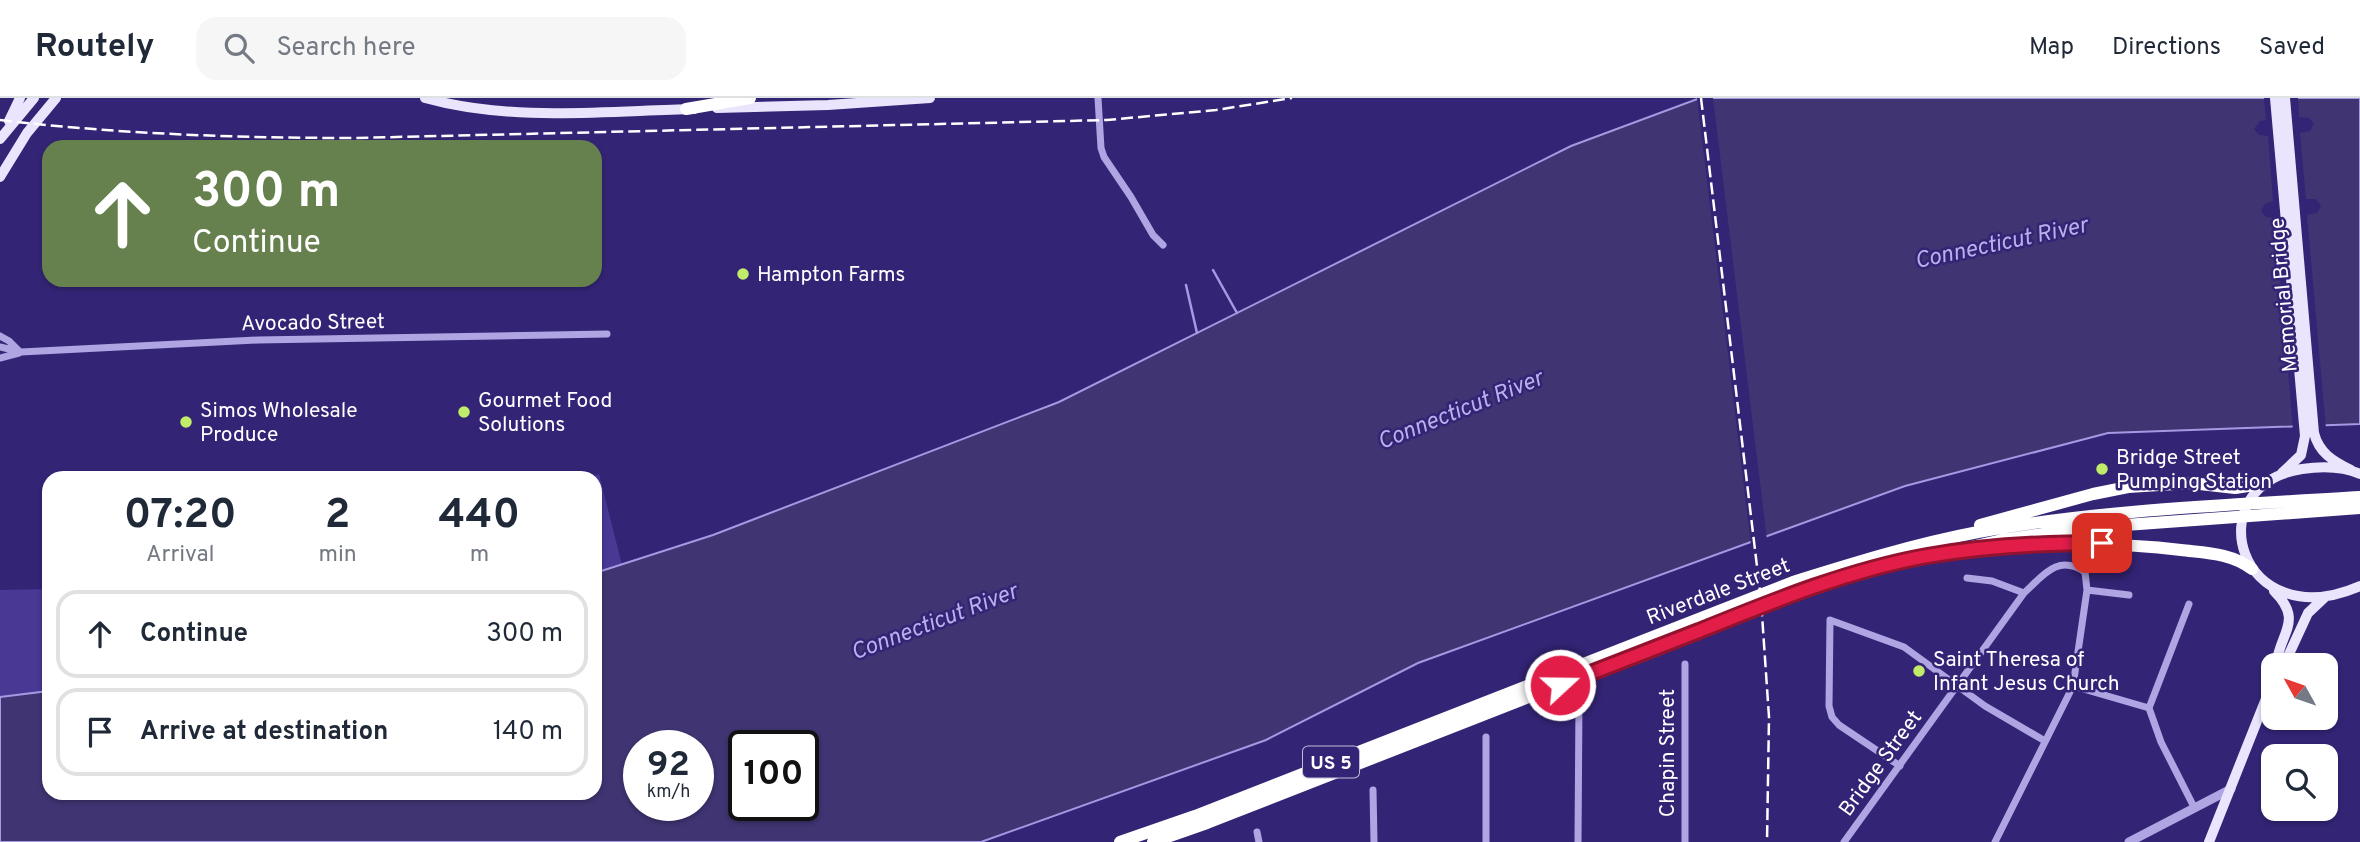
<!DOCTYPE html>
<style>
:root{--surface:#fff;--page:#f6f6f7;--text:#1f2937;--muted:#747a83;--line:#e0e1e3}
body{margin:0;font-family:Overpass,sans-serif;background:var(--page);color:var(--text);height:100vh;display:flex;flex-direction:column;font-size:26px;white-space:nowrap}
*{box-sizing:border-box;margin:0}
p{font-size:23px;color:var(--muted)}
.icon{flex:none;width:38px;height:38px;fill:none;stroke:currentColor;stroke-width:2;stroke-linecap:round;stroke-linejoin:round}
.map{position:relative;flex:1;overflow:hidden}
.details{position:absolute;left:42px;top:373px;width:560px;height:329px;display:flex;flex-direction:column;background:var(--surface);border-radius:21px;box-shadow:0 2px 5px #0004}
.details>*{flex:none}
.guide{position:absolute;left:42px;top:42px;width:560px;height:147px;border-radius:21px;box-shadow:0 2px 5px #0004;background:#67814e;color:#fff;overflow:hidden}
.needle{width:46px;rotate:310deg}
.buttons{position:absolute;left:2261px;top:555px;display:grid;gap:14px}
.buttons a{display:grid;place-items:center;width:77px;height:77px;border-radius:14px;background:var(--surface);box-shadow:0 2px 5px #0004;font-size:35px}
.speed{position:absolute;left:623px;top:632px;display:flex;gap:14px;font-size:35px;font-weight:700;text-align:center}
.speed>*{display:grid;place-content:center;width:91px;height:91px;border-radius:50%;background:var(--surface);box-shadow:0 2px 5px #0004;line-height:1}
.speed small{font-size:18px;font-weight:400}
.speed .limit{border:4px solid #111;border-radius:10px;background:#fff;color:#111}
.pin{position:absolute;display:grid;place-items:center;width:60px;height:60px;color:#fff;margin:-30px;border-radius:14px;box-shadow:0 4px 10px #0006}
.me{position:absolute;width:77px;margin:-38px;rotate:69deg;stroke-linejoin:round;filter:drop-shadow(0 0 5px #0008)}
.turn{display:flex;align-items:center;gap:24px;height:147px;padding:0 35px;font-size:32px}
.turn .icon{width:91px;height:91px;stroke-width:2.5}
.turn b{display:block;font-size:49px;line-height:60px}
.eta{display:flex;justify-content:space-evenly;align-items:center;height:119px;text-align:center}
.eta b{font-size:42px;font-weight:700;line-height:49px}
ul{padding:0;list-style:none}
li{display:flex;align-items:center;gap:21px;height:88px;margin:0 14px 10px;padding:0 21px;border:4px solid var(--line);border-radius:21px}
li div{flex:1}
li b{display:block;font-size:26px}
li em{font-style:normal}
header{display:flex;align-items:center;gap:42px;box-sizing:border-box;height:98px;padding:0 35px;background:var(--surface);border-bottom:2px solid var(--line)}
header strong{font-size:33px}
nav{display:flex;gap:38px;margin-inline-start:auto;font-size:24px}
.search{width:490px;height:63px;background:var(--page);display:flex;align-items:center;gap:18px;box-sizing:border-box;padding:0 24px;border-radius:21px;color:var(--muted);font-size:26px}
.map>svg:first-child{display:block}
.green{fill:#493894}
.water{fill:#403472;stroke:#a599e3;stroke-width:2;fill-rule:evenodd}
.pier{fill:#342476}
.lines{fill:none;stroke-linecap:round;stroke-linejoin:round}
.stream{stroke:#a599e3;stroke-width:2.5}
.minor{stroke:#b0a5e3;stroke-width:7}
.tertiary{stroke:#b0a5e3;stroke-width:9}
.primary{stroke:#eae4fc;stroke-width:10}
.motorway{stroke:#fff;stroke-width:12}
.rail{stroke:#fff;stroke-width:2.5;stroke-dasharray:12 5;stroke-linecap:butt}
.route-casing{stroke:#92132f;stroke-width:18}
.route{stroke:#e11d48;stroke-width:12}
.poi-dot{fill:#c0ec6a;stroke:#342476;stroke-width:2.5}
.labels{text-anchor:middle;stroke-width:5;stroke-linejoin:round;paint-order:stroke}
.shield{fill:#342476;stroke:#c2bdd6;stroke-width:2}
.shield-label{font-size:19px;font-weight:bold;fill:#fff}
.poi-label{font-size:21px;fill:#fff;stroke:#342476;text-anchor:start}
.street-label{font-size:21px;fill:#fff;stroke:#342476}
.water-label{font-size:23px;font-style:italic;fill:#bab0eb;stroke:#342476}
</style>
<header>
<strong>Routely</strong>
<div class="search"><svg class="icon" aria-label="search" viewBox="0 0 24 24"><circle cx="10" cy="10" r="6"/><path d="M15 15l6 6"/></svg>Search here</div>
<nav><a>Map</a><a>Directions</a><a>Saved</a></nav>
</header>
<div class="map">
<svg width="2360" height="744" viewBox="0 0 2360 744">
<rect width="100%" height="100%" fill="#342476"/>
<path class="green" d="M599,376l23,91 -27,8v-95h-7z
M49,491v102l-49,6v-107z"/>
<path class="water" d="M1700,0h660v326l-252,9 -203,53 -487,177 -152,77 -285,102h-981v-145l49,-6v102h546v-220l118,-38 346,-133 512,-256zM639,648h59v59h-59zM744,648h59v59h-59z"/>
<path class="pier" d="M1697,0h16l54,442 -16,5z
M2264,0h34l1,19 10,1 5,6 -4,7 -10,2 6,66h10l5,7 -4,7 -10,2 19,214 -33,1 -18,-212 -9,-1 -5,-6 4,-7 8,-3 -5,-65 -9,-1 -5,-6 6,-8 6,-1z"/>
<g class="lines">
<path class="stream" d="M1213,172l24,43
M1186,187l11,48"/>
<path class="minor" d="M1098,0l3,50 3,9 27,40 22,38 10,10
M0,238l9,5 11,11
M0,249l21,5 237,-12 349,-6
M0,260l19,-5
M1967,480l25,3 32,12
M2087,492l42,5
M2073,588l76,22 12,34 33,65
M2149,610l40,-104
M1900,668l-61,-41 -7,-8 -3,-11 1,-86 74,27 81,59 60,35
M1373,692l1,52
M1257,734l2,10
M1486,744v-105
M1578,744l1,-141
M1685,744v-178
M1844,744l180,-249c18,-16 33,-40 61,-21l2,18 -14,96 -78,156"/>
<path class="tertiary" d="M2129,744l102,-53"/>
<path class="primary" d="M425,0c86,24 180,13 269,11
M2275,0l30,338 -4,19 -19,18
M2285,0l29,335c5,20 19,28 37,37
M717,10l111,-3 102,-7
M9,23l11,-23
M0,41l34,-41
M0,79l27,-44 29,-35
M2360,376c-18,-8 -38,-8 -58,-5 -107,17 -64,170 58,117
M2274,493c30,30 6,41 2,74
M2284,567l24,-52 17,-16
M2209,744l64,-161"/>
<path class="motorway" d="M686,11l64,-11
M1980,427l113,-31 35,-7 63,-4 44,5 32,-5
M1988,452c65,-7 127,-8 193,0 25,3 50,3 71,19
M1120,744l75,-26 598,-234c61,-19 122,-38 185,-50 126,-23 255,-27 382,-35
M1153,744l54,-19 521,-204 88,-33 62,-18 124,-28 82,-12 276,-20"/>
<path class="rail" d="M1701,0l60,502 8,117 -2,125
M0,22c119,14 236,18 355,18l752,-18 109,-10 76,-12"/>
</g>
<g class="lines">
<defs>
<path id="route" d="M1560,587c47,-18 93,-36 139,-54 74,-30 150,-61 228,-75 57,-10 118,-13 175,-13"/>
</defs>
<use href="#route" class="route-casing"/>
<use href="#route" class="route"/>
</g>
<g class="poi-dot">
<circle cx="743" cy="176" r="7"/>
<circle cx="464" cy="314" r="7"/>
<circle cx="186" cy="324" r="7"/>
<circle cx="2102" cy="371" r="7"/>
<circle cx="1919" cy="573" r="7"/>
</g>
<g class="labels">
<rect class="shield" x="1303" y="648.5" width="56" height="31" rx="5"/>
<g class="shield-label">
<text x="1331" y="671">US 5</text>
</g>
<g class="poi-label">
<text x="757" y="183">Hampton Farms</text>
<text x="478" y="309">Gourmet Food<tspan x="478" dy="24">Solutions</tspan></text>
<text x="200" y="319">Simos Wholesale<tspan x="200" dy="24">Produce</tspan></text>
<text x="2116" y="366">Bridge Street<tspan x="2116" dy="24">Pumping Station</tspan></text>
<text x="1933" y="568">Saint Theresa of<tspan x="1933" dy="24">Infant Jesus Church</tspan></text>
</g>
<g class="street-label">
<text transform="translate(2283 197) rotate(-95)" y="7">Memorial Bridge</text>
<text transform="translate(313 224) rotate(-1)" y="7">Avocado Street</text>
<text transform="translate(1718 493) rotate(-21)" y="7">Riverdale Street</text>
<text transform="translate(1667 655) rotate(-90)" y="7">Chapin Street</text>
<text transform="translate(1880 665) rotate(-54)" y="7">Bridge Street</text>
</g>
<g class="water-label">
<text transform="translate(2001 144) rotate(-12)" y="8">Connecticut River</text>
<text transform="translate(1460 311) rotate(-22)" y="8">Connecticut River</text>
<text transform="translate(934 523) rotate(-21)" y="8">Connecticut River</text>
</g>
</g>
</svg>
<div class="buttons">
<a><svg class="needle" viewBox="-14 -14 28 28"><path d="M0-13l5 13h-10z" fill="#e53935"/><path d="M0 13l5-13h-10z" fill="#747a83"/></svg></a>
<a><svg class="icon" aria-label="search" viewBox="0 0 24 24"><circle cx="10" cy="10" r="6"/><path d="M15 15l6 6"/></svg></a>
</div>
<div class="speed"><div>92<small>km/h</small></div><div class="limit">100</div></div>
<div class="pin" style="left:2102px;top:445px;background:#d93025"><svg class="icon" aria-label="arrive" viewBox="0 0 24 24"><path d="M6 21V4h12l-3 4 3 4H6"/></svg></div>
<svg class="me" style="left:1560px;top:587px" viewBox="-20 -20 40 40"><circle r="17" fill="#e11d48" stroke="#fff" stroke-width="3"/><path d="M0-11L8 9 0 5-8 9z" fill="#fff"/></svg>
<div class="guide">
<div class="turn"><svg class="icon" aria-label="ahead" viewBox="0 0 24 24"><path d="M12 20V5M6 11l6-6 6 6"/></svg><div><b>300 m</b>Continue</div></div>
</div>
<section class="details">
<div class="eta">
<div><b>07:20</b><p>Arrival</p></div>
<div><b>2</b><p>min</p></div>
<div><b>440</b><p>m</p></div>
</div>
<ul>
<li><svg class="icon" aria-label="ahead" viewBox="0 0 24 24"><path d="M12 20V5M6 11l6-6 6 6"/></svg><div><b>Continue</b></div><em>300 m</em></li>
<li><svg class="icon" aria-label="arrive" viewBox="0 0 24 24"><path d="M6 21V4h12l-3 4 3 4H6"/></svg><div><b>Arrive at destination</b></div><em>140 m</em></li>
</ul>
</section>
</div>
